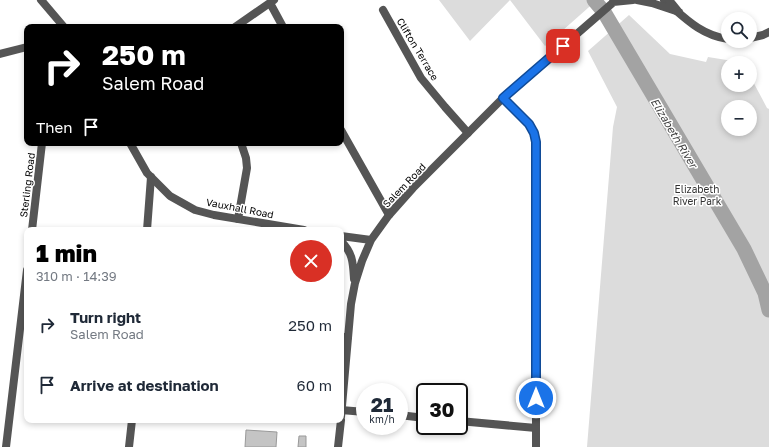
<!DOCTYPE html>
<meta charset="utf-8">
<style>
:root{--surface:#fff;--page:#f2f2f3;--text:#1f2937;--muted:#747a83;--accent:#000}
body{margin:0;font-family:"Golos Text",sans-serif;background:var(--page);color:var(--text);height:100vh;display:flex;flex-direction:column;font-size:15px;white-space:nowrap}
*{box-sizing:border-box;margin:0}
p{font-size:13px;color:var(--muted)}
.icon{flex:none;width:22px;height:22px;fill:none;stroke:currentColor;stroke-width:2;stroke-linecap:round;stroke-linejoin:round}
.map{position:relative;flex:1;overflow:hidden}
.details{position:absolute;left:24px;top:227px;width:320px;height:196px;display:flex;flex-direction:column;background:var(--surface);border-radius:8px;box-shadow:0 2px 6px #0003}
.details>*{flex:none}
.banner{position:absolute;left:24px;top:24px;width:320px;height:122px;border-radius:8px;box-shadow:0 2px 6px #0003;background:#000;color:#fff;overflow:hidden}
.fabs{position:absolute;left:721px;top:12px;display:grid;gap:8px}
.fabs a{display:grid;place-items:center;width:36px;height:36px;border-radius:50%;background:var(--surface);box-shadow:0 2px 6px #0003;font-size:20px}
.speed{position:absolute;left:356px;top:383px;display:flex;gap:8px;font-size:20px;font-weight:700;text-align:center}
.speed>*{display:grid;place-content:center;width:52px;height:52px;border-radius:50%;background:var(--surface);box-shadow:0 2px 6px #0003;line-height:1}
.speed small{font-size:10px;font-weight:400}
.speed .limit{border:2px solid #111;border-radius:6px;background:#fff;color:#111}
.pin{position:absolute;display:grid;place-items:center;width:34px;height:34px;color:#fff;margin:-17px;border-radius:8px;box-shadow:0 2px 6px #0006}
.me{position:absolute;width:44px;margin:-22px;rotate:0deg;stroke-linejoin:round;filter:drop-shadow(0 0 3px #0008)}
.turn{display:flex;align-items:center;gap:14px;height:84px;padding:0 12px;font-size:18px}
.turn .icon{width:52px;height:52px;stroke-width:2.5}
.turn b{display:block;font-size:28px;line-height:34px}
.then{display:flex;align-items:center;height:38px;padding:0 12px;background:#0003;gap:8px;font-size:15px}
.round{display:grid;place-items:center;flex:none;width:42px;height:42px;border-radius:21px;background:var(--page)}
.head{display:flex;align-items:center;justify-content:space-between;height:68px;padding:0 12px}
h1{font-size:24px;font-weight:800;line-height:30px;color:var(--accent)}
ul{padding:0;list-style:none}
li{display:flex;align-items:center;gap:12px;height:60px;padding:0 12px}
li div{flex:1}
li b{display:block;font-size:15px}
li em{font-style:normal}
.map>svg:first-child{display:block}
.green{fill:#dcdcdc;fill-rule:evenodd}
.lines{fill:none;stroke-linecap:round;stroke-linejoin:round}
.river{stroke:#a3a3a3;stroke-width:15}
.building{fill:#c4c4c4;stroke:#999}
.minor{stroke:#555;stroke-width:8}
.tertiary{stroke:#555;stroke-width:8}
.route-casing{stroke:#114b97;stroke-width:10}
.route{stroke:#1a73e8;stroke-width:7}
.labels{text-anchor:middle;stroke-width:3;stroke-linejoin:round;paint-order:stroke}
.street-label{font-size:10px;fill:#000;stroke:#fff}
.park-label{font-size:10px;fill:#333;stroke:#fff}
.water-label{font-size:11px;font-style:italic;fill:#444;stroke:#fff}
</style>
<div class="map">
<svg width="769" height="447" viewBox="0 0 769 447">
<rect width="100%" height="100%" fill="#fff"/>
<path class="green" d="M439,0h158l-52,46 -35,-46 -40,41z
M629,15l41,39 36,8 2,-5 31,5 3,-1 1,2h-15v22h22v-9l17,32 2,1v338h-182l26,-320 4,-20 -29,-56zM728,107h22v22h-22z"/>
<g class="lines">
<path class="river" d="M594,0l10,12 140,237 21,44 4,17"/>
</g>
<path class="building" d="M246,430l31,2 -1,15h-31z
M299,436h7v11h-8z"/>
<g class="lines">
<path class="minor" d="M664,0c20,17 36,35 64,39
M270,3l13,24
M383,10l38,68 24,29 23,26
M235,27l39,-27
M750,38l13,-3 6,-3
M0,54l27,-7
M503,98l26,26 5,9 2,9v305
M341,130l48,85
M238,219l9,-51 -1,-10 -5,-15
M32,230l10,-87
M147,230l4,-53
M341,337h7
M341,410l24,2
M399,415l26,3
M459,421l77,7
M6,447l21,-177
M129,447l3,-27"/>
<path class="tertiary" d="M41,0l23,27
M637,0l15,3 27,9
M669,0l9,11
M613,2l20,-2
M130,143l17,30 23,23 25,14 19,5 90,15
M341,236l30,4
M341,241c12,12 12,22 13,38
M341,417l10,-113 4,-21 7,-22 9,-21 18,-25 24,-27 90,-90 113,-98
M338,447l3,-27"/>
</g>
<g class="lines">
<defs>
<path id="route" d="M536,398v-256l-2,-9 -5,-9 -26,-26 60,-52"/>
</defs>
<use href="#route" class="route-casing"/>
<use href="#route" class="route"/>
</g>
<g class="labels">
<g class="street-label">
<text transform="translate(418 49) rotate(59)" y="4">Clifton Terrace</text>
<text transform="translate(27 185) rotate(-83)" y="4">Sterling Road</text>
<text transform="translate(404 185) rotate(-46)" y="4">Salem Road</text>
<text transform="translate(240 208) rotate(11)" y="4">Vauxhall Road</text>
</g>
<g class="park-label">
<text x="697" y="193">Elizabeth<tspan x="697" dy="12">River Park</tspan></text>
</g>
<g class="water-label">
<text transform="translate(674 133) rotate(59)" y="4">Elizabeth River</text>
</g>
</g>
</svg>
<div class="fabs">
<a><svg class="icon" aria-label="search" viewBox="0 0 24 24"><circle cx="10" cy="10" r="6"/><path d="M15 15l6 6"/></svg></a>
<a>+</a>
<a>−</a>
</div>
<div class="speed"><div>21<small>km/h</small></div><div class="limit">30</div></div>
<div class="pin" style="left:563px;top:46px;background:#d93025"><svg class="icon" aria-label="arrive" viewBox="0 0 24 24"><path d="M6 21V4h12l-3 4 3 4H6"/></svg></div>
<svg class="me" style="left:536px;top:398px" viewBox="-20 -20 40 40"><circle r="17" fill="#1a73e8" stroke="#fff" stroke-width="3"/><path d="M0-11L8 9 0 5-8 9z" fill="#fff"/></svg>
<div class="banner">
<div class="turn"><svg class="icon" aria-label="right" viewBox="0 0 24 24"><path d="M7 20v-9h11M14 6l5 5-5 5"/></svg><div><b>250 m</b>Salem Road</div></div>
<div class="then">Then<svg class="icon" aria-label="arrive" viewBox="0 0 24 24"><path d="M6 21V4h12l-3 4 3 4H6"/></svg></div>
</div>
<section class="details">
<div class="head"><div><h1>1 min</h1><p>310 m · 14:39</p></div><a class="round" style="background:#d93025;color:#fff"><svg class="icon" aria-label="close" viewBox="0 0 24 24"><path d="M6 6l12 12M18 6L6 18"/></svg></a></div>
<ul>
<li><svg class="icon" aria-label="right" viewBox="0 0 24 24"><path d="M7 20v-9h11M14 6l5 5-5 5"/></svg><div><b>Turn right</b><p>Salem Road</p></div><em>250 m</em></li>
<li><svg class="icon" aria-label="arrive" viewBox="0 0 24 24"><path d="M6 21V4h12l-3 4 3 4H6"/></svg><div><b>Arrive at destination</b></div><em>60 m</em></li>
</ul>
</section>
</div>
